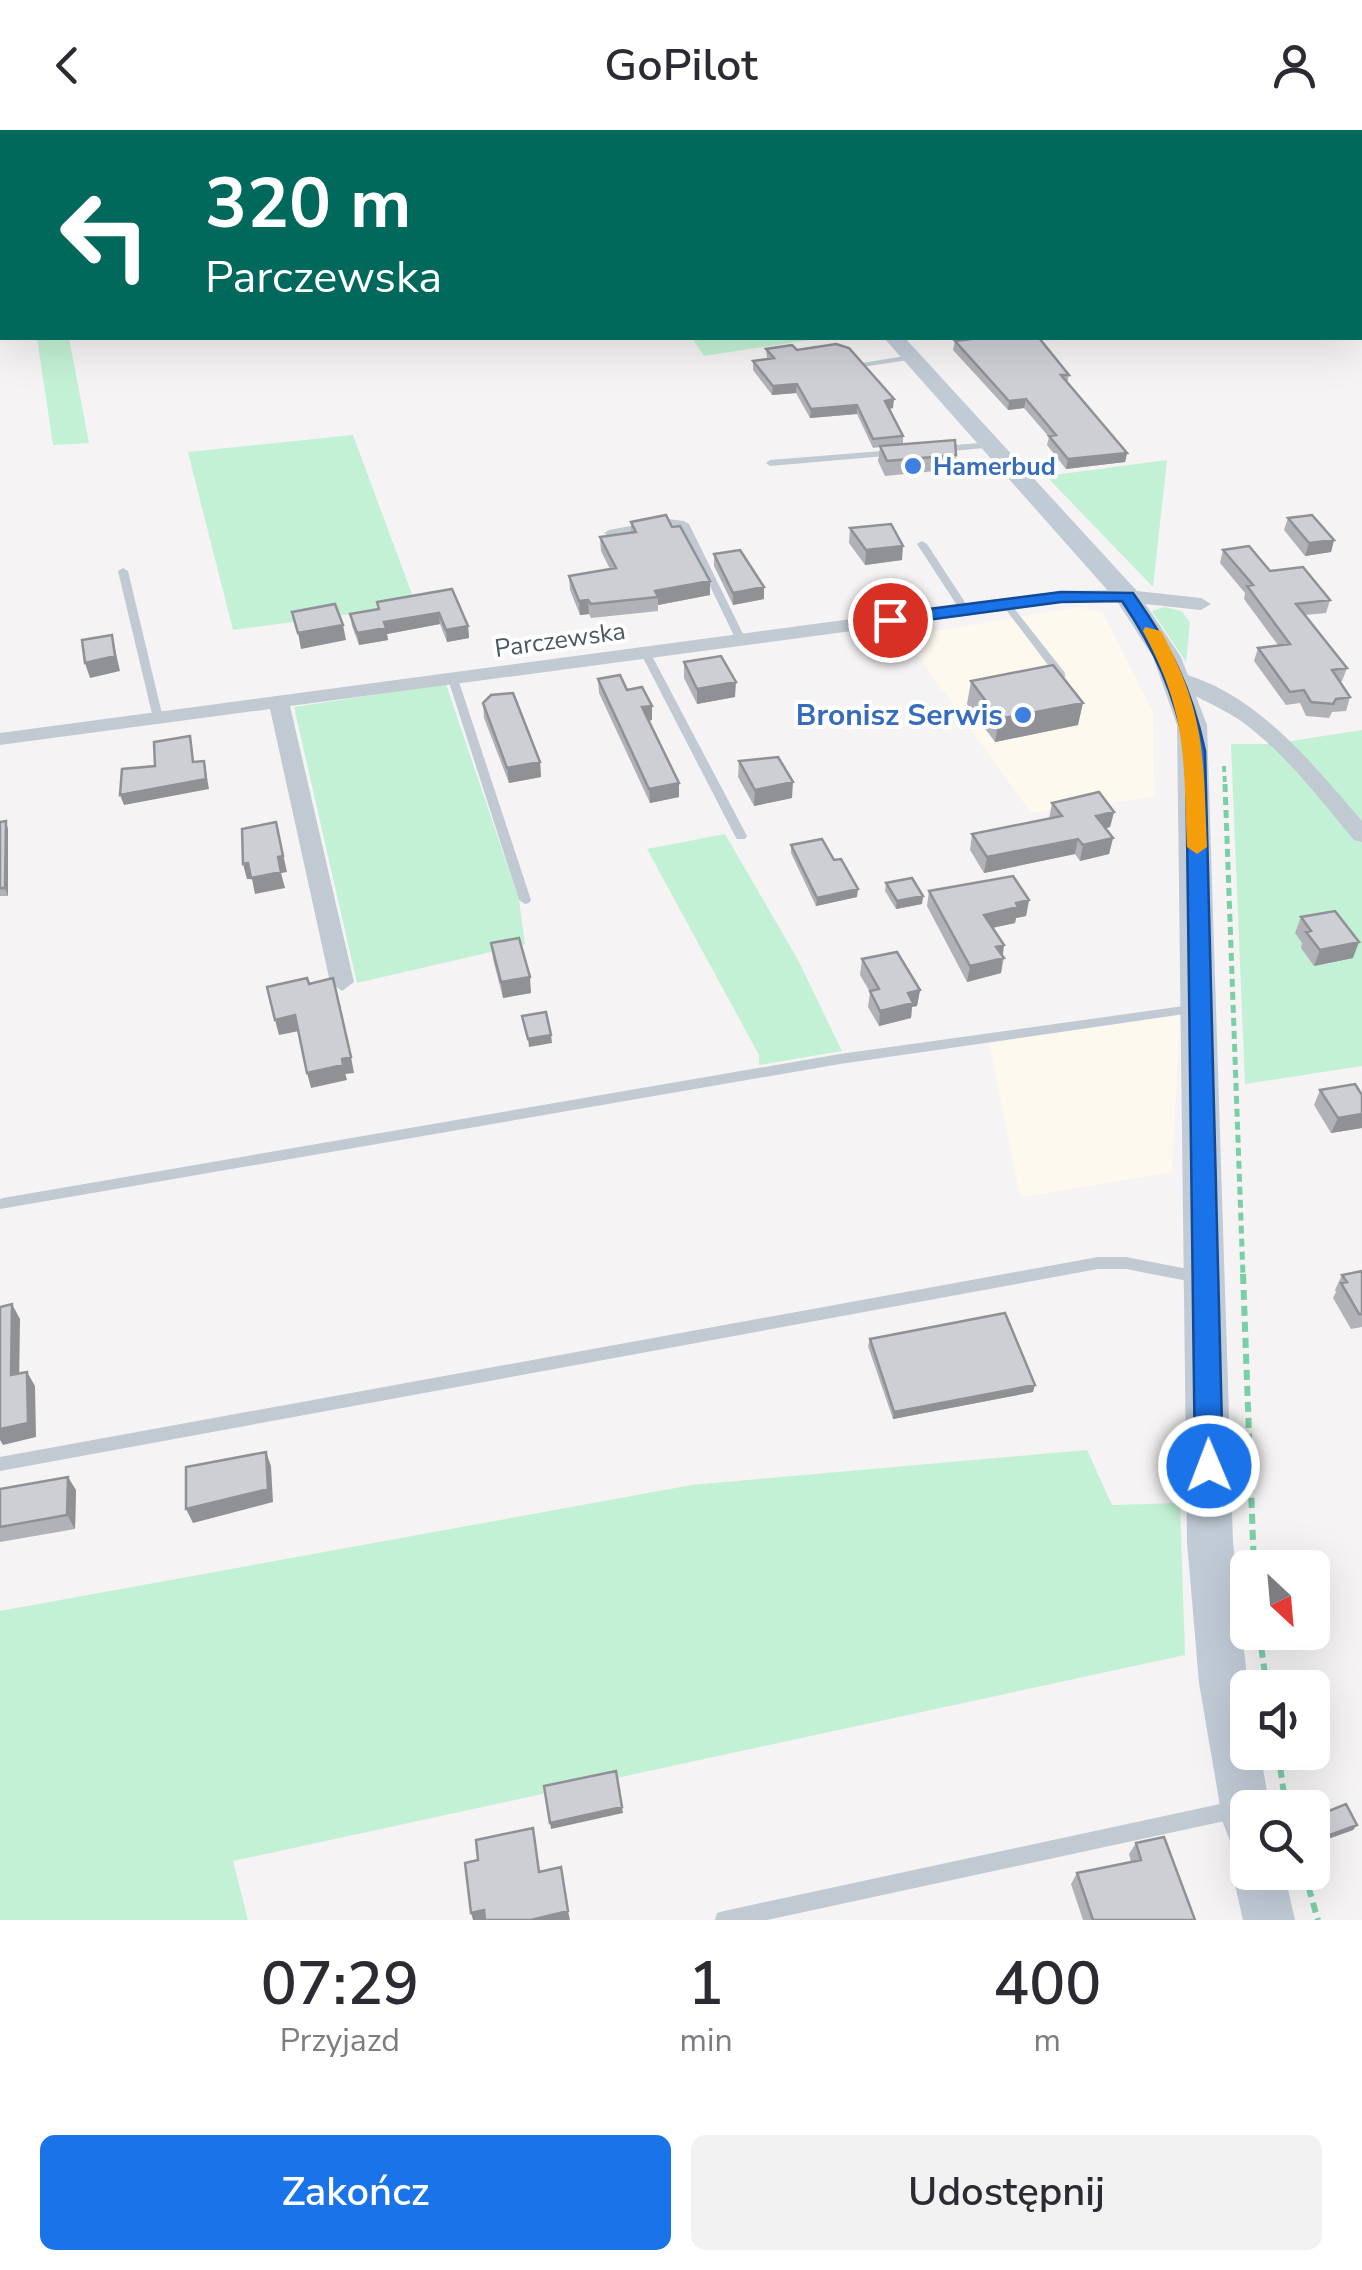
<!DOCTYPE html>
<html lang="pl">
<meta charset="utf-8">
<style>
:root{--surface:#fff;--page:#f2f2f3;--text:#2b2b33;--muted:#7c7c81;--accent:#1a73e8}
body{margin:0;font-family:"Nunito Sans",sans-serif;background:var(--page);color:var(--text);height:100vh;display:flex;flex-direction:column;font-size:38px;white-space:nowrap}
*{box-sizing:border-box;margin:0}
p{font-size:32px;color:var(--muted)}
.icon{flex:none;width:55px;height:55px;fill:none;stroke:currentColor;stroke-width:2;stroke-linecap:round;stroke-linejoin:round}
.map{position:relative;height:1790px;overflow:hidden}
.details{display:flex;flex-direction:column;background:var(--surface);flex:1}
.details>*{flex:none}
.hud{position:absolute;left:0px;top:0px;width:1362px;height:210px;box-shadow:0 10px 40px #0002;background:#00695c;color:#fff;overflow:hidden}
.needle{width:65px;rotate:154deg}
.controls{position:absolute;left:1230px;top:1420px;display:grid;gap:20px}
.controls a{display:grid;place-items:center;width:100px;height:100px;border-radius:15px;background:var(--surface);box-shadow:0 10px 40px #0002;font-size:50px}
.pin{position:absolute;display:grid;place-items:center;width:85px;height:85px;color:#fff;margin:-42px;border:5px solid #fff;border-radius:50%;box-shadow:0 2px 10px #0007}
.me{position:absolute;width:110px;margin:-55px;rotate:359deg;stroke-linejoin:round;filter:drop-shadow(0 0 8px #0008)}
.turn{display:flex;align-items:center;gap:35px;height:210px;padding:0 40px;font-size:45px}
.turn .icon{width:130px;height:130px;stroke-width:2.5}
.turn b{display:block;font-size:70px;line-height:85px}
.eta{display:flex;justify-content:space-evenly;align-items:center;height:170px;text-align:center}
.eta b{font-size:60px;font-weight:600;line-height:70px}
.action{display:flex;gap:20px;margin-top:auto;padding:20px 40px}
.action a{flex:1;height:115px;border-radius:15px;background:var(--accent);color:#fff;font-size:40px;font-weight:600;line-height:115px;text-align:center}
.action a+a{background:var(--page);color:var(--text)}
header{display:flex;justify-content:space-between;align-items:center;height:130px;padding:0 40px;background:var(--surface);font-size:45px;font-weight:600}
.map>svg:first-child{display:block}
.commercial{fill:#fdf9ef}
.green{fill:#c3f1d5}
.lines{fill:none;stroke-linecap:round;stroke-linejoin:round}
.path-far3{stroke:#7ad0a6;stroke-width:2.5;stroke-dasharray:4 2.5;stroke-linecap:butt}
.path-far2{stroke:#7ad0a6;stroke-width:4;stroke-dasharray:6 4;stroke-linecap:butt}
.path-far1{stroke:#7ad0a6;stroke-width:5;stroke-dasharray:8 5;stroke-linecap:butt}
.path{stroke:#7ad0a6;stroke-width:6;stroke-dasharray:10 6;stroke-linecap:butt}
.lane{fill:#c1cad2;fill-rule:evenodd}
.street{fill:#c1cad2;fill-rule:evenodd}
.secondary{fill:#c1cbd6;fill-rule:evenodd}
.rail-casing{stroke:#b5b8bd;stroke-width:6}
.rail{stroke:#fff;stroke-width:4;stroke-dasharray:12;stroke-linecap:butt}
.wall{fill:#b0b2b7}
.shaded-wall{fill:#909195}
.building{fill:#cdcfd5;stroke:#909195;stroke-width:2.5}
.route{fill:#1a73e8;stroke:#114b97;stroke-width:2.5}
.slow{fill:#f59e0b}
.shop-dot{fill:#3f7fe0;stroke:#fff;stroke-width:4}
.labels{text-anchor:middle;stroke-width:8;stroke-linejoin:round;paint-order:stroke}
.far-shop-label{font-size:25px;font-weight:bold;fill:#366cbe;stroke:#fff;text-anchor:start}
.far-street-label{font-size:25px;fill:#4a5661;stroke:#fff}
.shop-label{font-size:30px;font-weight:bold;fill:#366cbe;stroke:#fff;text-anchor:end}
</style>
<header><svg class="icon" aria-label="back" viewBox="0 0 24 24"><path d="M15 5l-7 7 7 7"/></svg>GoPilot<svg class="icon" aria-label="person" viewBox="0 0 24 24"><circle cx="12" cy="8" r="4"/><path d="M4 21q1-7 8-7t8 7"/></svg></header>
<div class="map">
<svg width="1362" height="1790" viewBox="0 0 1362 1790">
<rect width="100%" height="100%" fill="#f5f3f3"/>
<path class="commercial" d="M1078,477l25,6 50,99 1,85 -123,16 -127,-177z
M1180,885l-8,157 -152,26 -31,-155z"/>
<path class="green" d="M0,0h590l-588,2 -2,118z
M37,208h32l20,105 -36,2z
M692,208h130l-118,18z
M353,305l63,170 -183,25 -45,-178z
M1167,330l-14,127 -107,-111z
M1164,477l17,4 9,11 -4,40 -34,-51z
M446,554l73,216 6,44 -168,39 -63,-276z
M1362,600v336l-117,18 -14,-340h41z
M725,704l73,126 44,91 -83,14v-10l-112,-206z
M1087,1320l25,55 68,-2 5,152 -952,206 15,59h-248v-309l692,-126z"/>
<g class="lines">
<path class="path-far3" d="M1177,0l4,2
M758,2l13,-2"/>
<path class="path-far2" d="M1224,636l1,20"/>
<path class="path-far1" d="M1225,654l18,492"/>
<path class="path" d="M1243,1144l11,294
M1259,1502l8,56
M1278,1622l8,56
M1304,1742l14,48"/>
<path class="lane" d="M938,0h15l-7,2h-12z
M912,225l4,2 -1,2 -53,8 -4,-2 4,-2z
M991,312l3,1v4l-51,5 -4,-3 4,-3z
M894,320l3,1v4l-127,11 -4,-3 4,-3z
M668,389l16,2 5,3 57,116 -2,2h-6l-2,-2 -55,-114 -13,-1 -59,11 -5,-3 5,-3z
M922,411l5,3 43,66 -2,2h-6l-2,-2 -43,-66z
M123,438l5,3 35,147 -5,3 -5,-3 -35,-147z
M1007,472l3,1 55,70v4h-8l-53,-70 -2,-2z
M645,519l5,3 97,184 -2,3h-8l-2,-3 -95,-184z
M453,546l5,3 73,221 -2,3 -4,1 -6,-4 -71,-221z
M1198,874l6,4 -6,4 -358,52 -840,145v-10l3,-1 837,-144z
M1098,1127h28l72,14 5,2 2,4 -2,4 -5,2 -72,-14h-28l-1098,202v-14z
M1234,1671l6,3 3,6 -3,6 -6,3 -467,101h-52l2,-7 7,-2z"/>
<path class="street" d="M0,93h2v21h-2z
M1127,460l74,8 10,6 -10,6 -74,-8 -66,1 -771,103 64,276 -12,9 -12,-9 -60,-273 -270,36v-12l1061,-142z
M1177,542c79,20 134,90 185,149v21l-8,-2c-35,-42 -69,-87 -113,-119 -21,-15 -59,-29 -74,-43z"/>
<path class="secondary" d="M697,0h18l2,2h-18z
M884,208h21l231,252 45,67 26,68 26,817 15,146v64h12l10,56h-22v40l-18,-7 -7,-18 -24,-140 -12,-141 -10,-817 -24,-68 -36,-56z
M1248,1721v21h36l11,48h-52l-11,-48 8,-18z"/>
<defs>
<path id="rail" d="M1109,0l4,2"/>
</defs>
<use href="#rail" class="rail-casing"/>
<use href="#rail" class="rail"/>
</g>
<path class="wall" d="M968,208h71l30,37 -2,8 60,70 -2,9 -59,7 -19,-24 2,-8 -25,-29 -16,2 -55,-60 2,-9 15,-2z
M766,219l31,1 96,58 -4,1 14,27v8l53,11 -1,14 -70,7 -7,-15 2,-14 -7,1 -16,-34 -47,4 -14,-25 -24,2 -19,-25v-9l14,-2z
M1288,388l46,22 -3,12 -26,4 -21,-26z
M631,392l41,5 38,54v14l-52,10v6l-67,7 -2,-4 -9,1 -10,-25 -1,-14 41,-7 -9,-18 -1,-14 31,-5z
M850,398l52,32 -37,5 -16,-22z
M1223,420l107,50 -4,13 -21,2 42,53 -5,13h-3l11,16 -4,14 -14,1 -3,6 -23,-2 -6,-13 -14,2 -32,-44 4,-13 20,-3 -34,-46 1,-6 -25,-30z
M714,424l50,45 -31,6 -19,-39z
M452,459l16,37 1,12 -22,4 -7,-18 -53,10 1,6 -29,5 -7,-19 -2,-12 28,-5 -1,-7z
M684,532l51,35 -38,7 -13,-26z
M598,549l29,11 25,30 -3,1 30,76 -29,6 -51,-110z
M971,551l107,44 -83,17 -28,-38z
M483,573l57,59 1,15 -32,6 -25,-65z
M739,631l53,37 -38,8 -16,-29z
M1052,673l62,9 -4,15 -5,1 8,10 -4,16 -29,7 -5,-7 -91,19 -14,-23 2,-16 77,-15z
M0,692l8,7v67h-8z
M791,715l66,52 -41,9 -25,-53z
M886,753l37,13 -1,8 -26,5 -11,-18z
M929,761l100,9 -3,16 -10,2 -1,5 -22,5 11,30 -3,15 -34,9 -40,-76z
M1301,787l52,41 -39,8 -13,-18 1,-5 -7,-10z
M491,813l40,50 -28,5 -10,-39z
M862,829l58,31 -3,16 -5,1 -1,11 -32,8 -11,-19 2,-15 -10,-17z
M1320,960l42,5v33l-31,5 -17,-28z
M1362,1141v56l-11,2 -18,-31 3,-6 -1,-2 7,-15z
M870,1209l163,53 -140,27 -25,-73z
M0,1359l76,1 -1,39 -75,13z
M1319,1685l38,10 -4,5 -28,10 -11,-20z
M1136,1713l59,77h-112l-12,-36 6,-11 54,-11 -2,-8z"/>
<path class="shaded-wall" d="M797,254l-1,9 -24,2 1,-9z
M894,269l-1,9 -9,2 1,-9z
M1026,269l-2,9 -16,2 1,-9z
M857,275v9l-47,4 1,-9z
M1127,323l-2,9 -59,7 2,-10z
M1334,410l-3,12 -26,4 4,-13z
M903,416l-1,14 -37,5 1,-15z
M710,451v14l-52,10v-8l-3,-6z
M764,457v12l-31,6v-12z
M588,470l1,14 -9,1 -1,-14z
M439,483l1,11 -53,10 1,6 -29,5 -2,-12 27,-11z
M343,495l3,15 -45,9 -3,-16z
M468,496l1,12 -22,4 -1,-12z
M112,505l8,36 -30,7 -5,-15z
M736,552l-1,15 -38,7v-15z
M1083,573l-5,22 -83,17 4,-23z
M652,576v14l-10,2v-15z
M204,631l5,28 -85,16 -4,-10z
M540,632l1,15 -32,6 -2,-15z
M793,652l-1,16 -38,8 1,-16z
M679,653v14l-29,6 -1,-14z
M1114,682l-4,15 -18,5 4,-16z
M6,691l2,8v67l-3,-8z
M276,692l11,50 -6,1 4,15 -30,6 -3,-15h-5l-4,-15 35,-7z
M1113,708l-4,16 -29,7 3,-16z
M1078,709l-3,15 -91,19 3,-16z
M858,759l-1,8 -41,9 1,-8z
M923,766l-1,8 -26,5 1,-8z
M1029,770l-3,16 -10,2 -1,5 -34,7 3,-15z
M1359,812l-6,16 -39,8 6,-16z
M1004,815l-3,28 -34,9 3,-16 26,-19z
M530,847l1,16 -28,5 -2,-16z
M920,860l-3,16 -5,1 -1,11 -32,8 1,-15 28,-18z
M295,885l4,16 -20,4 -4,-15z
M551,905l1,8 -23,4 -1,-8z
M351,927l3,16 -9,1 -3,-15z
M343,935l4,15 -36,8 -4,-15z
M1362,984v14l-31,5 7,-15z
M12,1174l8,15 -1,71 -8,-15z
M27,1242l8,14 1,51 -33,8 -3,-5v-11z
M1035,1255l-2,7 -140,27 1,-7z
M266,1322l5,14 2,36 -80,21 -7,-14z
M68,1347l8,13 -1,39 -8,-14z
M622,1677l1,6 -72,16 -1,-6z
M1357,1695l-4,5 -28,10 5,-5z
M484,1780l3,10h-14l-2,-7z
M568,1781l2,9h-39z"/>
<path class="building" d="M979,208h60l30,37h-8l66,78 -59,6 -19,-23 7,-1 -30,-36 -17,2 -54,-60z
M836,214l13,4 45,51 -9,2 18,35 -30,3 -16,-34 -46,4 -14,-25 -24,2 -20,-25 21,-3 -8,-9 26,-4 5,5z
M955,310l1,15 -69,6 -7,-15z
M666,385l6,12 8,-1 30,55 -55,10 3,6 -67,7 -3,-4 -9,1 -10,-25 47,-8 -16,-31 36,-5 -5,-10z
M1312,385l22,25 -25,3 -21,-25z
M891,394l12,22 -37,4 -16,-22z
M1249,416l21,25 33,-4 27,33 -34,4 51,64 -15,2 18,27 -14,2 -3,5 -22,-2 -7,-12 -14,2 -32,-44 32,-4 -43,-58 6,-1 -30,-35z
M740,420l24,37 -31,6 -19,-39z
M452,459l16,37 -22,4 -7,-17 -55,9 2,6 -29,5 -7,-19 29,-5 -2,-7z
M335,474l8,21 -45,8 -6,-21z
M112,505l3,21 -30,7 -3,-23z
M721,526l15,26 -39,7 -13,-27z
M1053,535l30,38 -84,16 -28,-38z
M620,545l7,15 15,-3 10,19 -10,1 37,76 -30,6 -51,-110z
M513,563l27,69 -33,6 -24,-65 8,-8z
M190,606l3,26 11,-1 2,18 -86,16 2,-26 33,-3 -1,-24z
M778,627l15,25 -38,8 -16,-29z
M1099,662l15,20 -18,4 17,22 -30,7 -5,-6 -91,18 -15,-23 90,-18 -10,-13z
M6,691l-1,67h-5v-66z
M276,692l7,34 -5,1 3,15 -30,6 -3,-15 -5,1 -1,-35z
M822,709l12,21 7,-1 17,30 -41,9 -26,-53z
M1013,746l16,24 -13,3 2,4 -34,8 20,30 -8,2 8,11 -34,8 -41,-75z
M912,748l11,18 -26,5 -11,-18z
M1335,781l24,31 -39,8 -14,-18 5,-1 -10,-14z
M519,808l11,39 -29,5 -10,-39z
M897,822l23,38 -12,3 5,10 -33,8 -10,-20 9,-2 -17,-30z
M307,848l2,6 24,-6 18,79 -9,2 1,6 -36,8 -12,-58 -20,5 -8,-33z
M546,882l5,23 -23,4 -6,-23z
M1355,954l7,11v19l-24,4 -18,-28z
M1362,1141v43h-3l-18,-31 6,-1 -5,-7z
M12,1174l-1,71 16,-3 1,51 -28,6v-122z
M1005,1183l30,72 -141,27 -24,-73z
M266,1322l2,37 -82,20v-42z
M68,1347l-1,38 -67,12v-38z
M616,1641l6,36 -72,16 -6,-37z
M1346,1674l11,21 -27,10 -11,-20z
M533,1698l6,44 22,-5 7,44 -37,9h-46l-1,-10 -13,3 -6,-50 13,-3 -2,-20z
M1164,1707l31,83h-102l-16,-47 64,-13 -5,-17z"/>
<path class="route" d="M1061,462l72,1c38,54 58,93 72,158l18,715 -4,10 -10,3 -10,-3 -4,-10 -9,-715c-12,-58 -31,-101 -64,-150l-61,1 -171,23 -9,-5 9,-6z"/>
<path class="slow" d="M1145,497l16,4c45,83 42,124 46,216l-10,7 -10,-7c-4,-92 1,-132 -44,-216z"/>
<g class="shop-dot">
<circle cx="913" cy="336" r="10"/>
<circle cx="1023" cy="585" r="10"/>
</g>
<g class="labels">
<g class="far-shop-label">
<text x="933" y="345">Hamerbud</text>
</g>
<g class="far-street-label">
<text transform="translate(560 509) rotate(-8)" y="9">Parczewska</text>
</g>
<g class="shop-label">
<text x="1003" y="595">Bronisz Serwis</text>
</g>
</g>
</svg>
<div class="controls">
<a><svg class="needle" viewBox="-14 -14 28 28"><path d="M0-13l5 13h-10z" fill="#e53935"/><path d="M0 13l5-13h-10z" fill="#7c7c81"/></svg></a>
<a><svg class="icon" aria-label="sound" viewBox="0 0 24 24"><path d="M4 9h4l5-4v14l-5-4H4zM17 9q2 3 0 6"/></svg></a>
<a><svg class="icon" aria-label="search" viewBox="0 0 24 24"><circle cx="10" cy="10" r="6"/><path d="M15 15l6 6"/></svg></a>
</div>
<div class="pin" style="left:890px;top:490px;background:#d93025"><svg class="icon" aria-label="arrive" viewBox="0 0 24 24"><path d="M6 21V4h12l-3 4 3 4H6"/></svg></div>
<svg class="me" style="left:1209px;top:1336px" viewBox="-20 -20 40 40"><circle r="17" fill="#1a73e8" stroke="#fff" stroke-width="3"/><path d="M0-11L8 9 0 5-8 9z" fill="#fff"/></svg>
<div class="hud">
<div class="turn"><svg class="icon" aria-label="left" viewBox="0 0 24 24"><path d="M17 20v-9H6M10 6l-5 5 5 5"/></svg><div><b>320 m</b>Parczewska</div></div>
</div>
</div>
<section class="details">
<div class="eta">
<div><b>07:29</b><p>Przyjazd</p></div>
<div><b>1</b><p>min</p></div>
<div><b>400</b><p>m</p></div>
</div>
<div class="action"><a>Zakończ</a><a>Udostępnij</a></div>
</section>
